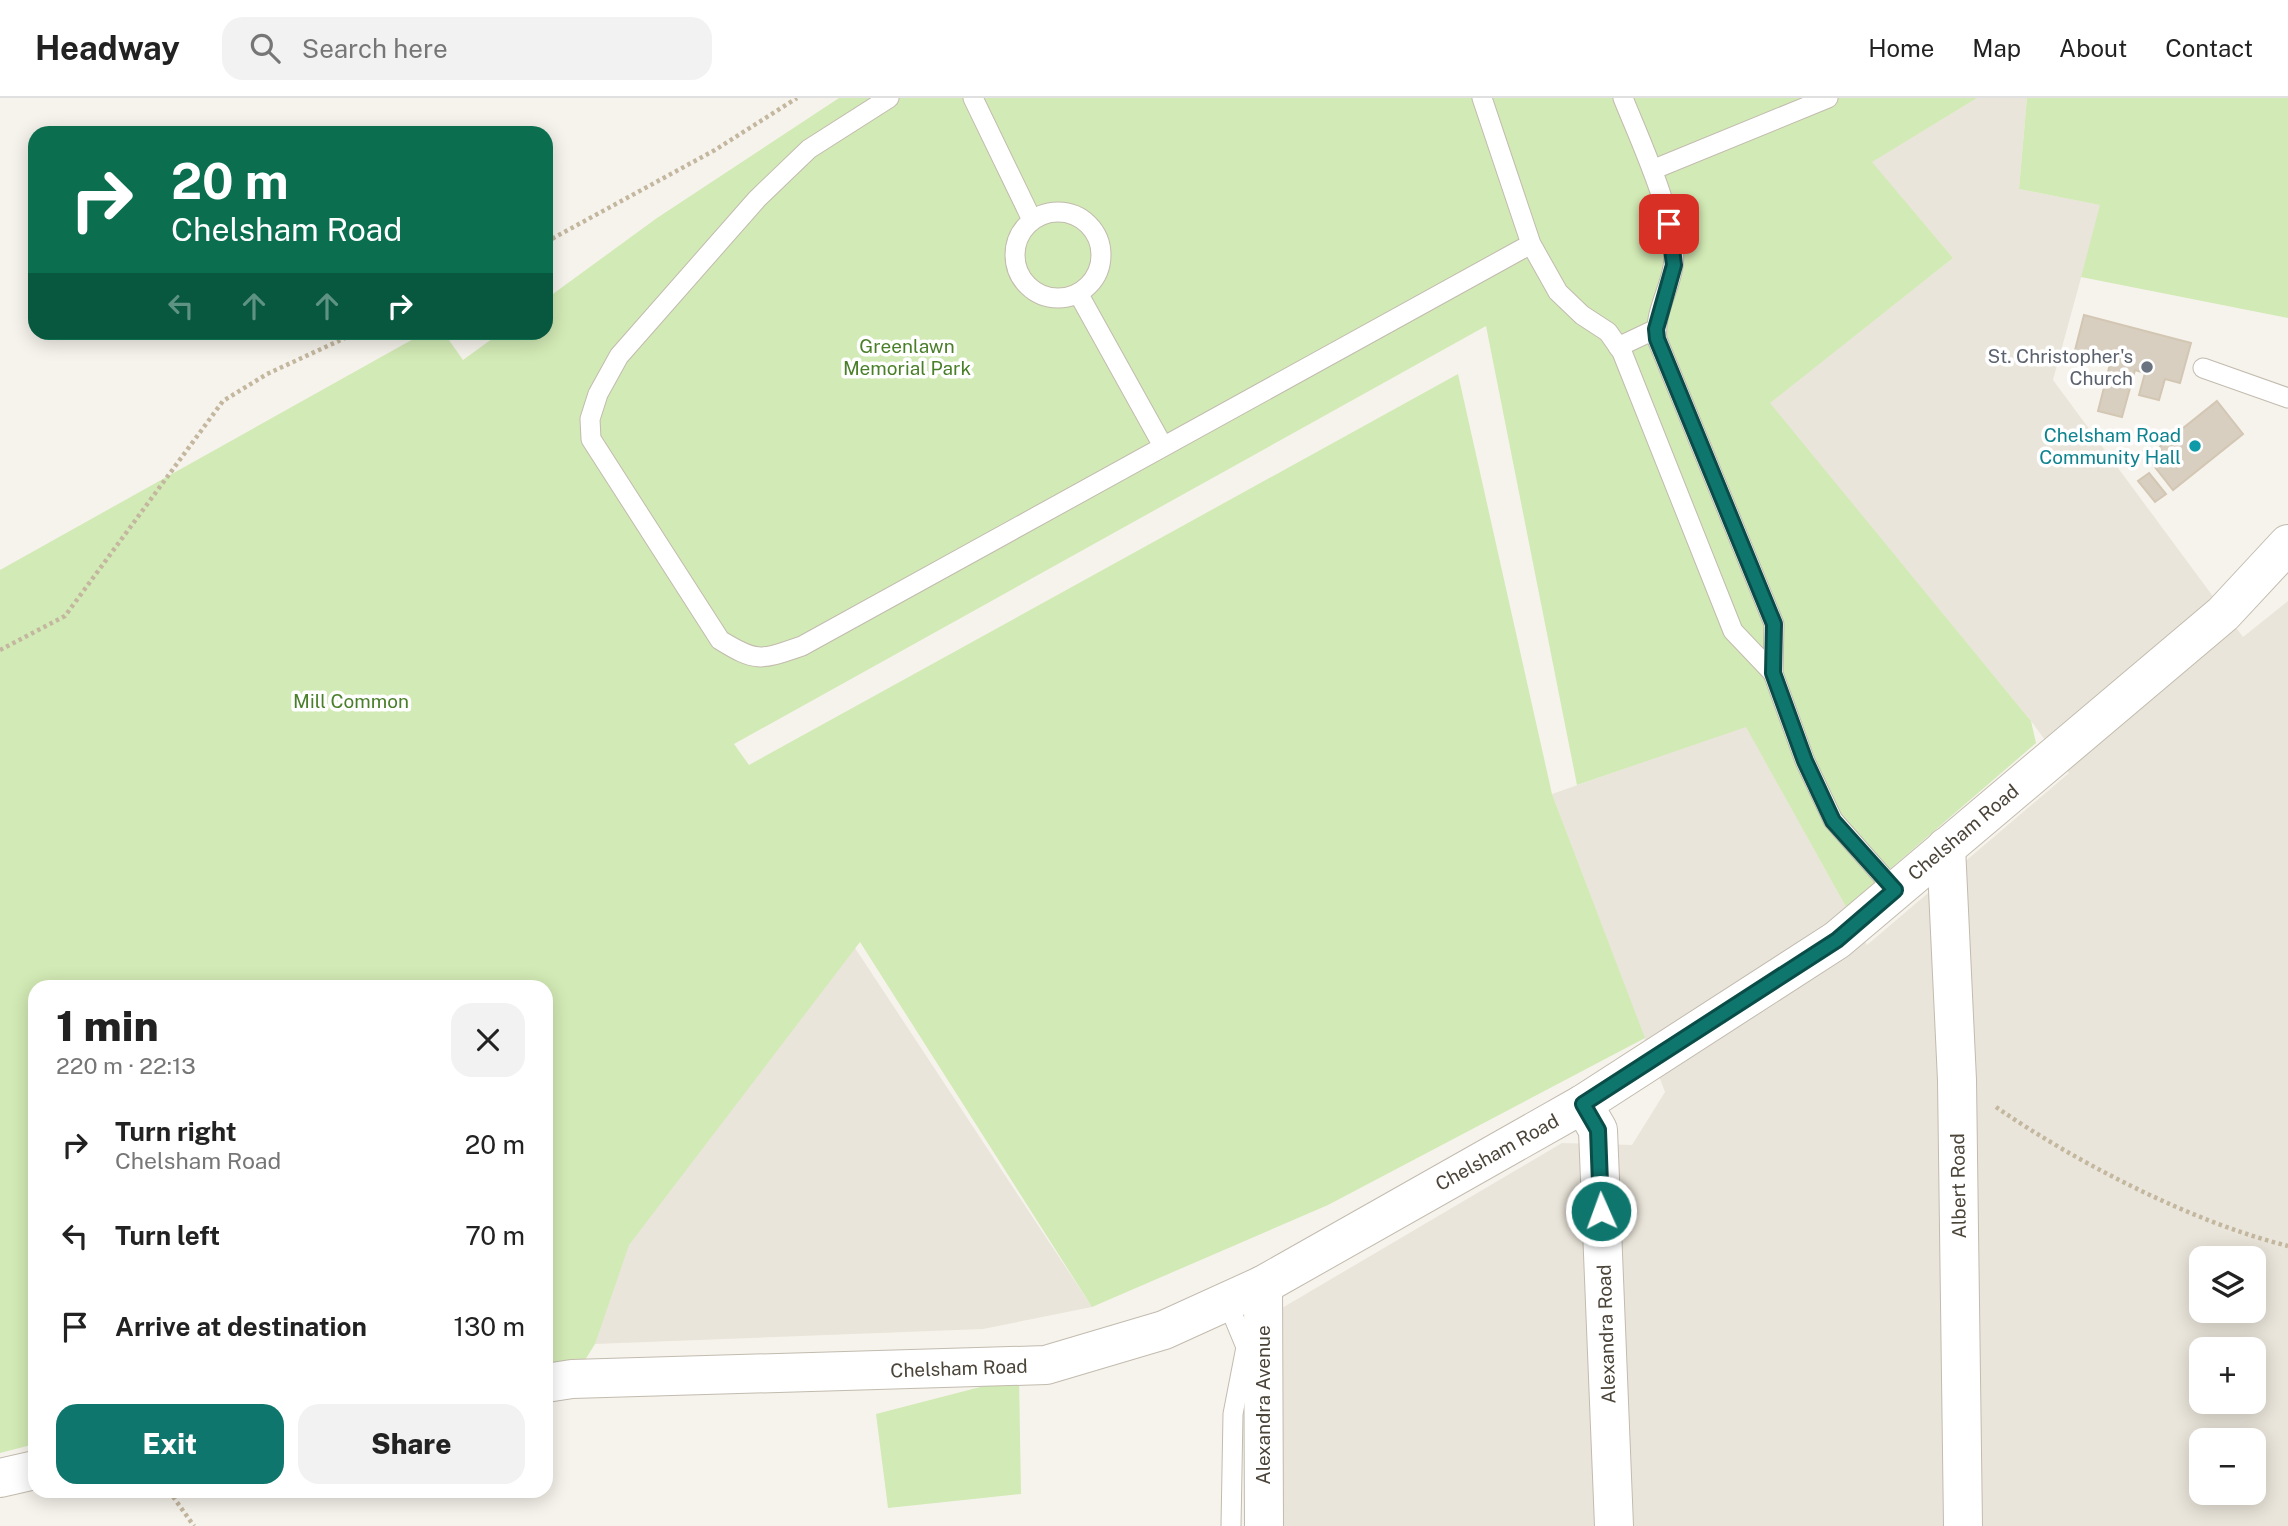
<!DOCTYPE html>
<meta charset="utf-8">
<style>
:root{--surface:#fff;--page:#f2f2f2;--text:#222;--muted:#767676;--line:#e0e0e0;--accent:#0f766e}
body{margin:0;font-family:"Public Sans",sans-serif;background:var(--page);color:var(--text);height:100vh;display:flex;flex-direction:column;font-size:26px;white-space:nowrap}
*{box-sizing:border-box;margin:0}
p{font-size:23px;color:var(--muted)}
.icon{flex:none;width:38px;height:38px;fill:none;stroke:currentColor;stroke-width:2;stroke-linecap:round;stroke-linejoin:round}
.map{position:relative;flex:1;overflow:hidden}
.drawer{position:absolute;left:28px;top:882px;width:525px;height:518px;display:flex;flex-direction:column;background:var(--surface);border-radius:21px;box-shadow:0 4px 18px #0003}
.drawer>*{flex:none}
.guide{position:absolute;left:28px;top:28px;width:525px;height:214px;border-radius:21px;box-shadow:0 4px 18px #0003;background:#0b6e4f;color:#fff;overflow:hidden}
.buttons{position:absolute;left:2189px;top:1148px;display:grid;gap:14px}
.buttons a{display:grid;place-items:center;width:77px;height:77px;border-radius:14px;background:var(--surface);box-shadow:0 4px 18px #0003;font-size:35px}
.pin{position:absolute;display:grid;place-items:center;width:60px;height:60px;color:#fff;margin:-30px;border-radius:14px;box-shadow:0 4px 10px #0006}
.me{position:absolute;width:77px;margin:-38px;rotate:358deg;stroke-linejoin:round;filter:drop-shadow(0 0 5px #0008)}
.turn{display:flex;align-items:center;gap:24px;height:147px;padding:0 28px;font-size:32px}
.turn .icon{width:91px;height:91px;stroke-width:2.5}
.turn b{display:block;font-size:49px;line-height:60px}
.lanes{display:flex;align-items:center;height:66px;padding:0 28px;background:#0003;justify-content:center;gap:35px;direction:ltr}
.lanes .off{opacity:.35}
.round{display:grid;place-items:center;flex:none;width:74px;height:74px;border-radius:21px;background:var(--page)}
.summary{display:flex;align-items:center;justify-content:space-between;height:119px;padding:0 28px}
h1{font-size:42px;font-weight:800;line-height:52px}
.cta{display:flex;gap:14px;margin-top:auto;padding:14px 28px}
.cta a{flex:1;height:80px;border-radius:21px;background:var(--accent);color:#fff;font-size:28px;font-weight:800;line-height:80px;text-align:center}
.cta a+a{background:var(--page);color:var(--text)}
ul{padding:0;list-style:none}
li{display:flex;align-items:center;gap:21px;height:91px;padding:0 28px}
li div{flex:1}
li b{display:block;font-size:26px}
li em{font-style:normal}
header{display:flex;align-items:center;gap:42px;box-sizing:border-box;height:98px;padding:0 35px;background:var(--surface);border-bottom:2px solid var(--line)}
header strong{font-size:33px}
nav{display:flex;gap:38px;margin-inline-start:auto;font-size:24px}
.search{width:490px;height:63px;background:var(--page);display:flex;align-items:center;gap:18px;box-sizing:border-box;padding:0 24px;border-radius:21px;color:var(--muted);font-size:26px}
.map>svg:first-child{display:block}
.residential{fill:#eae5da;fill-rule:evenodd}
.green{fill:#d2eab5}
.building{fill:#d8cfc1;stroke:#d3c7b4;stroke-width:2}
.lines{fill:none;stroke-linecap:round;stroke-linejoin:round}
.service-casing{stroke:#c2bbae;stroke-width:21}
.minor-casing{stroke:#c2bbae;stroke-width:40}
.tertiary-casing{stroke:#c2bbae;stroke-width:40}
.path{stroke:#c4b79f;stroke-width:4.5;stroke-dasharray:3.5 3.5;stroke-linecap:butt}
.service{stroke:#fff;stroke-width:19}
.minor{stroke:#fff;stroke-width:38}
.tertiary{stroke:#fff;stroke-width:38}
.route-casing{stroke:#0a4d48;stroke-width:18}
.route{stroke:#0f766e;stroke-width:12}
.worship-dot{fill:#6b7280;stroke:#fff;stroke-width:2.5}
.culture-dot{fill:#0f9aa8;stroke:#fff;stroke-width:2.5}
.labels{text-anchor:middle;stroke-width:7;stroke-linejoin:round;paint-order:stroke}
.park-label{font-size:19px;fill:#4a7f2a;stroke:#fff}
.worship-label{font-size:19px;fill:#5b616d;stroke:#fff;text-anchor:end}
.culture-label{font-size:19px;fill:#0d838f;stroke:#fff;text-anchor:end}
.street-label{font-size:19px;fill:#4b4439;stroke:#fff}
</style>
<header>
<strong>Headway</strong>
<div class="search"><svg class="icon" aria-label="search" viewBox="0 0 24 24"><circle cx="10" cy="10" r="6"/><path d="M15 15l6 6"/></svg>Search here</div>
<nav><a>Home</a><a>Map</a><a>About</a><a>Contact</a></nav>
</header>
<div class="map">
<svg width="2288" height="1428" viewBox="0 0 2288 1428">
<rect width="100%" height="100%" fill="#f6f3ec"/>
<path class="residential" d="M1977,0h50l-8,91 82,16 -48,175 190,257 45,-36v925h-1006l-5,-215 285,-168 70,2 33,-53 -113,-298 194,-68 121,219 202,-172 -38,-52 -262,-318 184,-145 -82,-96zM2202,1160h52v53h-52zM2202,1251h52v53h-52zM2202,1342h52v53h-52z
M855,850l237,359 -109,22 -388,15 -49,-53v-155z"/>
<path class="green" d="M839,0h1138l-105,64 81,96 -183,145 261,318 5,22 -190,164 -100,-180 -169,58 -91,-459 -752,418 15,21 709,-391 94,420 93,244 -317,167 -236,102 -232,-365 -231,303 -34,99 -10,16 -39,5v-378h-511v457l-35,9v-883l424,-237h20l19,27 37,-27 46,-1v-33l111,-81z
M2027,0h261v220l-207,-41 19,-72 -81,-16z
M1019,1279l2,117 -133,14 -12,-94z"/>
<path class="building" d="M2084,217l107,28 -11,40 -15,-4 -6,21 -20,-5 6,-22 -10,-3 -13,47 -24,-6 12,-47 -36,-10z
M2217,303l26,33 -70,56 -26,-33z
M2149,375l17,21 -11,8 -17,-21z"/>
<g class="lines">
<defs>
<path id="service" d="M889,0l-80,51 -52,50 -138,157 -21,38 -8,25 1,20 129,201c37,23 41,20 82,6l729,-402
M973,0l59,122
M1482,0l49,146 27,48 24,23 26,17 14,20 111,279 40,42
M1623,0c16,40 57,127 50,169 -4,24 -19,47 -16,72l117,285 -1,49 32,88 28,59 62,70
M1652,72l176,-72
M1015 157a43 43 0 1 1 86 0a43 43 0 1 1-86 0Z
M1078,195l85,153
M1618,249l38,-18
M2203,270l85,30
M1227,1203l19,46 -13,67 -2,112"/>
<path id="minor" d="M1946,749l11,233 6,446
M1583,1006l15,26 16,396
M1263,1187l1,241"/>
<path id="tertiary" d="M546,1285l26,-4 474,-14 118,-35 99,-45 320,-181 254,-164 386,-326 65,-70
M0,1380l35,-8"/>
</defs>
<use href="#service" class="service-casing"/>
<use href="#minor" class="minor-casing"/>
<use href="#tertiary" class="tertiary-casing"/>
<path class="path" d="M546,144l169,-92 82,-52
M0,552l65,-34 158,-215 44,-27 91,-42
M1996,1009c81,56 196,115 292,139
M169,1393l25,35"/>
<use href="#service" class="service"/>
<use href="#minor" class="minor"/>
<use href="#tertiary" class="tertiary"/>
</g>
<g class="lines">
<defs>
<path id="route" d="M1601,1113l-3,-81 -15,-26 254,-164 58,-50 -62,-69 -28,-60 -32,-88 1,-49 -117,-285 -1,-10 18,-64 -5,-41"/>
</defs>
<use href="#route" class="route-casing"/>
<use href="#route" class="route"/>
</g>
<circle class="worship-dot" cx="2147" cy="269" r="7"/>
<circle class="culture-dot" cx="2195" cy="348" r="7"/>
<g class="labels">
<g class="park-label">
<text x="907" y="255">Greenlawn<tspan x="907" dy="22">Memorial Park</tspan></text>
<text x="351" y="610">Mill Common</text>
</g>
<g class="worship-label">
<text x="2133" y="265">St. Christopher's<tspan x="2133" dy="22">Church</tspan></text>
</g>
<g class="culture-label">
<text x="2181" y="344">Chelsham Road<tspan x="2181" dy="22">Community Hall</tspan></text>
</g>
<g class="street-label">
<text transform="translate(1963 734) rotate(-40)" y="7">Chelsham Road</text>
<text transform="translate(1497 1054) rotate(-29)" y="7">Chelsham Road</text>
<text transform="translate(1958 1088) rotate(-91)" y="7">Albert Road</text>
<text transform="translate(1606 1236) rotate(-92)" y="7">Alexandra Road</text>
<text transform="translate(959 1270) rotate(-2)" y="7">Chelsham Road</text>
<text transform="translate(1263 1307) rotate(-90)" y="7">Alexandra Avenue</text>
</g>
</g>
</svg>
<div class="buttons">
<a><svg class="icon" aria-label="layers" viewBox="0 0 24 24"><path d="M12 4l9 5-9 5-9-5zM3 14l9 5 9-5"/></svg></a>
<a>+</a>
<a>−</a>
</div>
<div class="pin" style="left:1669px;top:126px;background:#d93025"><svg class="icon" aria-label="arrive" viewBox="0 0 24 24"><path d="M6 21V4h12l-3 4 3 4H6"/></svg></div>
<svg class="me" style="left:1601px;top:1113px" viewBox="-20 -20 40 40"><circle r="17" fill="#0f766e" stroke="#fff" stroke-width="3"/><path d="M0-11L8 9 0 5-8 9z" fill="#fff"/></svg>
<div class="guide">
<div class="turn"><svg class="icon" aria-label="right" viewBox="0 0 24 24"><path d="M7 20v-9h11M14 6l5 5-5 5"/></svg><div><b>20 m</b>Chelsham Road</div></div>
<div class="lanes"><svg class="icon off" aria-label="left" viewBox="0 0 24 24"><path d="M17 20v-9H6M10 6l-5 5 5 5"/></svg><svg class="icon off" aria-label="ahead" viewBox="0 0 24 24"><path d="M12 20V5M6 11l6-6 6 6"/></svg><svg class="icon off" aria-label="ahead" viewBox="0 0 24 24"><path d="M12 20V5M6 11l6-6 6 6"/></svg><svg class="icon" aria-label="right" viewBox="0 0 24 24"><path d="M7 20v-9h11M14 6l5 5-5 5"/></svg></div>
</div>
<section class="drawer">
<div class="summary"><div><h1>1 min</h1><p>220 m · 22:13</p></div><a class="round"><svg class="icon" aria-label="close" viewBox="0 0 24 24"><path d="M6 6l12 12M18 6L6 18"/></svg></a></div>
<ul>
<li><svg class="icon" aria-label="right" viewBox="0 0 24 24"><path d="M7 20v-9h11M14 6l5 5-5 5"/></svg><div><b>Turn right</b><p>Chelsham Road</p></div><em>20 m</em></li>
<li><svg class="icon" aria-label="left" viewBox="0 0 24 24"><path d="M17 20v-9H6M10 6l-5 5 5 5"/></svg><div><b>Turn left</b></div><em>70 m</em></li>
<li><svg class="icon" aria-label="arrive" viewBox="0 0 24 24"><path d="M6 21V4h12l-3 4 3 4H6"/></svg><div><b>Arrive at destination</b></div><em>130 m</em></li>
</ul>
<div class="cta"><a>Exit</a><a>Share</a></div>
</section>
</div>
